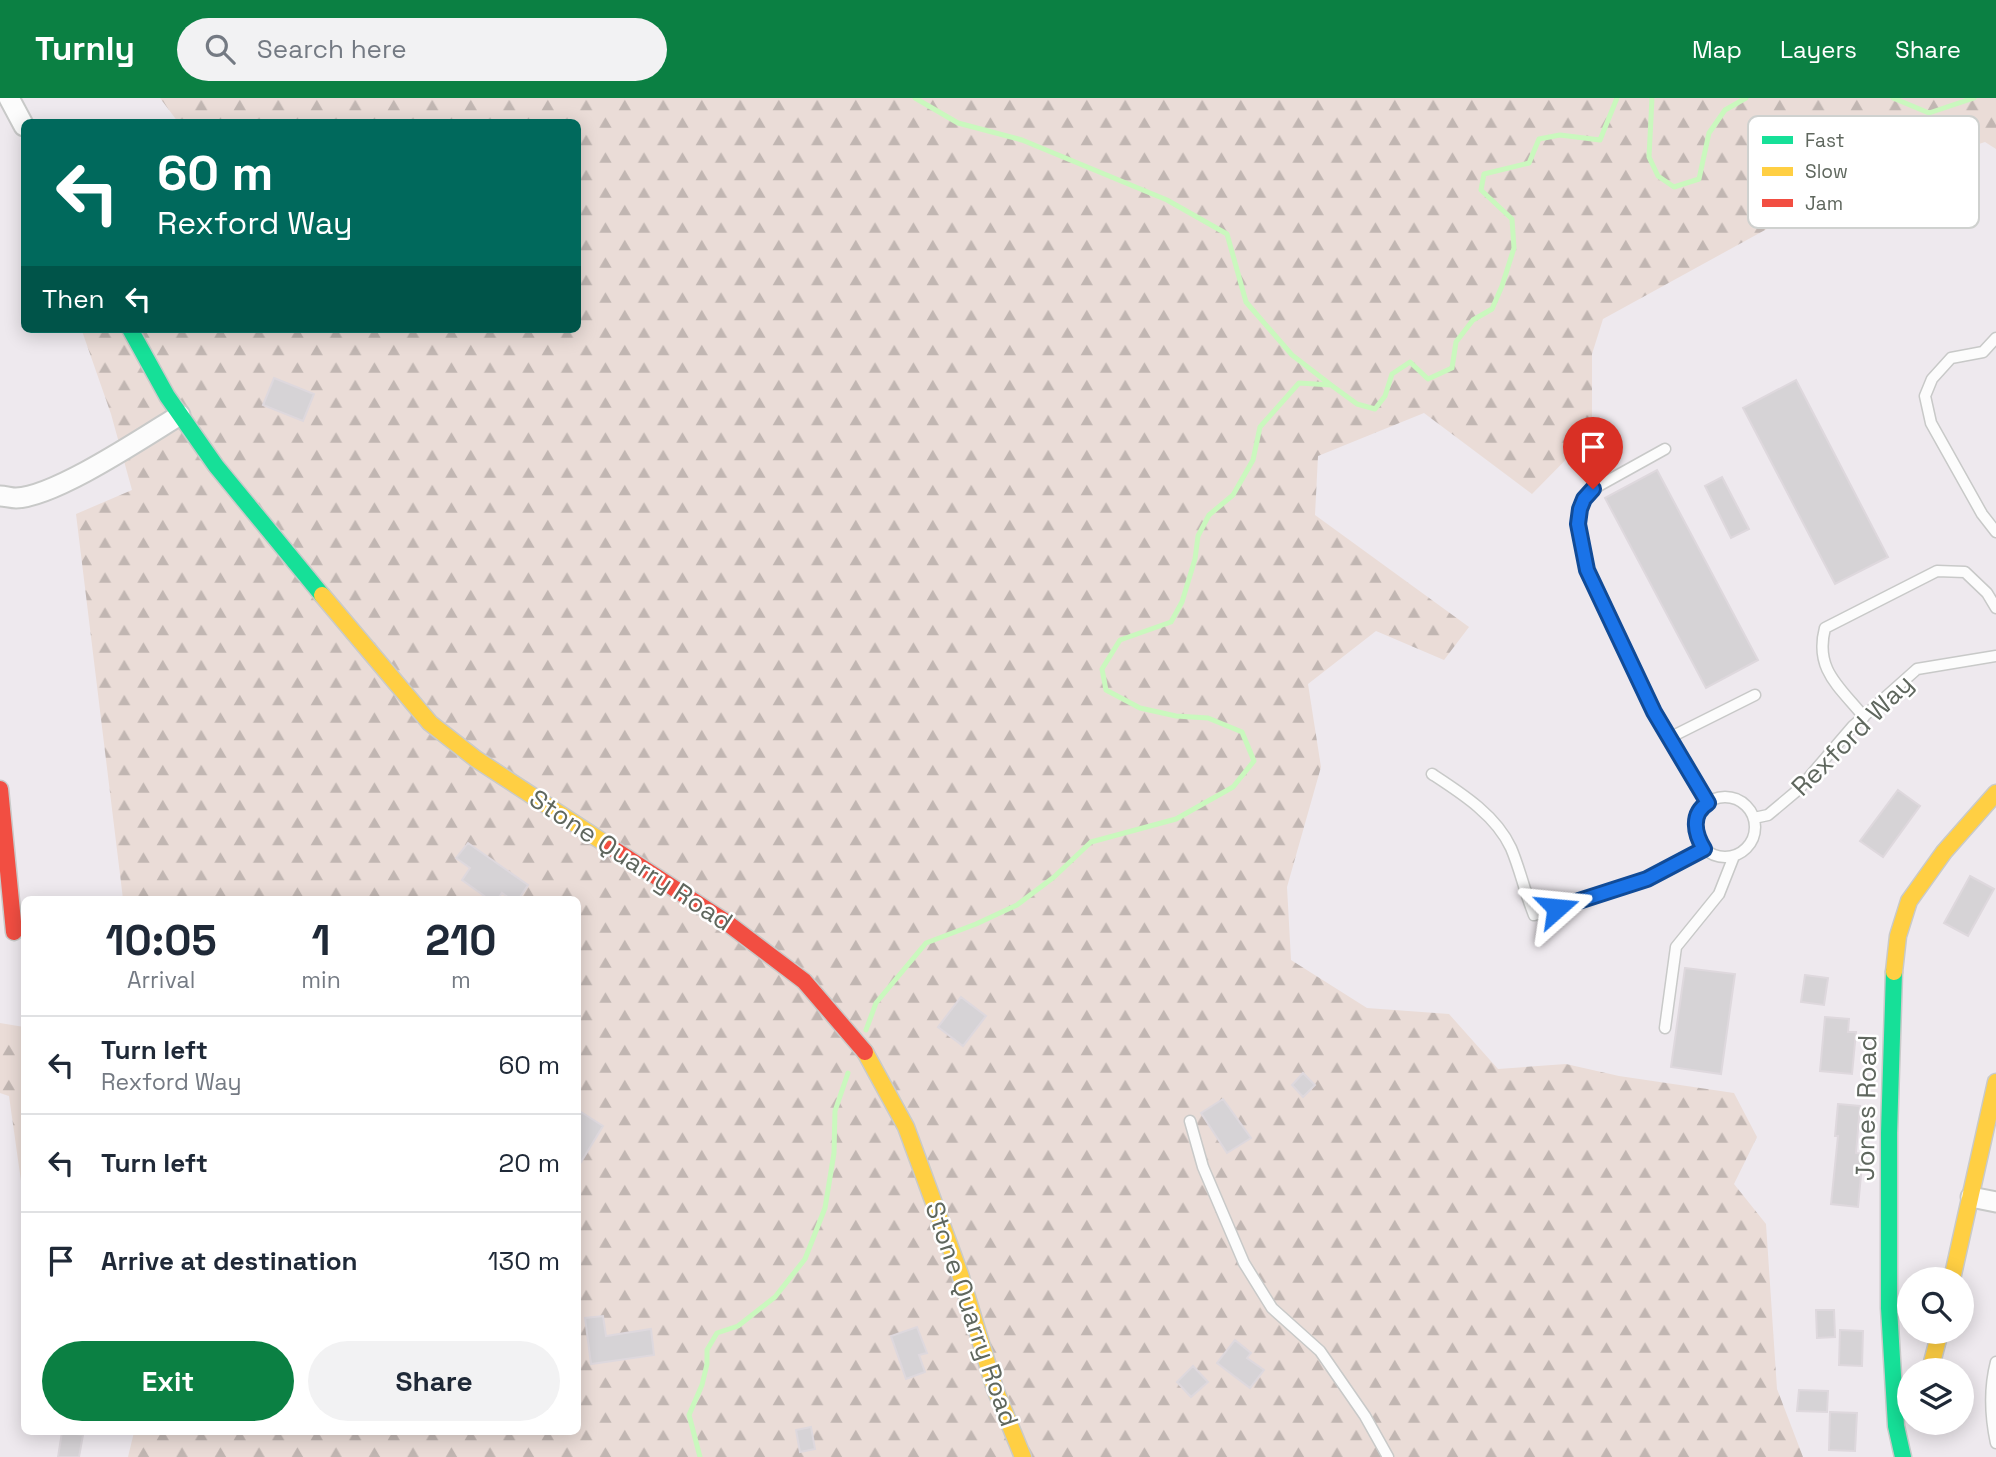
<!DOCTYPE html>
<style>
:root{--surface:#fff;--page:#f2f2f3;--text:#1f2937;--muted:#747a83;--line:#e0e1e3;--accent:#0b8043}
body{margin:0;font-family:"Space Grotesk",sans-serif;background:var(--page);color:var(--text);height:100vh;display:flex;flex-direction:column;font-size:26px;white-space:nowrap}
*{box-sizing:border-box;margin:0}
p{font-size:23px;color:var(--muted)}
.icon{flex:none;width:38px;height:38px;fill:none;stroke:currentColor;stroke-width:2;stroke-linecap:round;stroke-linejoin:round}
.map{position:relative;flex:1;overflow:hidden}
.sheet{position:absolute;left:21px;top:798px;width:560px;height:539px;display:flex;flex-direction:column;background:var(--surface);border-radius:10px;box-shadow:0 4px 18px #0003}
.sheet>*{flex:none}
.hud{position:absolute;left:21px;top:21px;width:560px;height:214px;border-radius:10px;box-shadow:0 4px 18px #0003;background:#00695c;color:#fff;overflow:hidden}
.buttons{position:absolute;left:1897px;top:1169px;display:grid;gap:14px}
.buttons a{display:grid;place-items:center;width:77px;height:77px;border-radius:50%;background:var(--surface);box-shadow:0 4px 18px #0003;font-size:35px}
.pin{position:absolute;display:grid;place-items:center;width:60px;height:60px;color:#fff;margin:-72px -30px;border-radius:50% 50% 50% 0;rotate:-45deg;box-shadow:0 0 7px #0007}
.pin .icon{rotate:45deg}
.me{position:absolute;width:77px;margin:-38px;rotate:72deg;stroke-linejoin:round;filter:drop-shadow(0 0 5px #0008)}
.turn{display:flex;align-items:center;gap:24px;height:147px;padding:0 21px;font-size:32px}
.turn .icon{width:91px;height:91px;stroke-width:2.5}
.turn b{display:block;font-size:49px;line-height:60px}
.then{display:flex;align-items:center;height:66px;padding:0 21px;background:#0003;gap:14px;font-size:26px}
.eta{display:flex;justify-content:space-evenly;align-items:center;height:119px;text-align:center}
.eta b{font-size:42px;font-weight:600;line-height:49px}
.cta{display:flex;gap:14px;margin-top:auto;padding:14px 21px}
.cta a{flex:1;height:80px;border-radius:42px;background:var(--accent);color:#fff;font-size:28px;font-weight:600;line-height:80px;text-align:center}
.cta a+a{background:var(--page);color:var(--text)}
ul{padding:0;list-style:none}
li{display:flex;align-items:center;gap:21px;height:98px;padding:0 21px;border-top:2px solid var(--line)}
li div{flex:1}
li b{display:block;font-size:26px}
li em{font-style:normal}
header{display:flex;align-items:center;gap:42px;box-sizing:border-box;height:98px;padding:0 35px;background:var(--accent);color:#fff}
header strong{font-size:33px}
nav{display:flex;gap:38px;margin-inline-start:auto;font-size:24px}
.search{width:490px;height:63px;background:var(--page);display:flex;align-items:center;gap:18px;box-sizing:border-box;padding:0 24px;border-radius:38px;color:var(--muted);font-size:26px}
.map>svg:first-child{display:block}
.forest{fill:url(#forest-firs)}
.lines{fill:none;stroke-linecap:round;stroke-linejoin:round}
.stream{stroke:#caf8be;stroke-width:5}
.building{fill:#d6d3d6;stroke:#ded8dd;stroke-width:2}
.lane-casing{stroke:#c8c9c8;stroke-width:13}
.street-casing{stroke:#c8c9c8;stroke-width:23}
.fast-casing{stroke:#c9cac9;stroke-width:19}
.slow-casing{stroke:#c9cac9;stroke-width:19}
.jam-casing{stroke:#c9cac9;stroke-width:19}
.lane{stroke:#fcfcfc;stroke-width:10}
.street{stroke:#fcfcfc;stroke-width:19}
.fast{stroke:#16e098;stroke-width:16}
.slow{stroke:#ffcf43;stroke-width:16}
.jam{stroke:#f24e42;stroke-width:16}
.route-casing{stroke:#114b97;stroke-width:18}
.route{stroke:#1a73e8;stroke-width:12}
.labels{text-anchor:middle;stroke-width:5;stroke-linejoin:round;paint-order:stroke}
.street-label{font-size:26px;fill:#5f675e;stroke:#fff}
.key{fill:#fff;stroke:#cfd1cf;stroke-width:2}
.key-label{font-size:19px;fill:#5f675e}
</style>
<header>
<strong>Turnly</strong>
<div class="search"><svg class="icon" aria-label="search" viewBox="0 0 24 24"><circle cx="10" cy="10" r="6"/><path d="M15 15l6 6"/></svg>Search here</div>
<nav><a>Map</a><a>Layers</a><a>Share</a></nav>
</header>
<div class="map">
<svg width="1996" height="1359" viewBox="0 0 1996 1359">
<defs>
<pattern id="forest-firs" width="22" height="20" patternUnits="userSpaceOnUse" patternTransform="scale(1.75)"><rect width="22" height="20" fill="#eadcd7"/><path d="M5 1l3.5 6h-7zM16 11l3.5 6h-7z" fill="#c1b6b2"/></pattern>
</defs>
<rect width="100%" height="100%" fill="#eee9ee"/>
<path class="forest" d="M160,0h1836v51l-11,-7 -149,49 -233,128 -11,35v79l-60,61 -108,-81 -106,43 -3,59 154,112 -25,33 -68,-29 -68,53 13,83 -34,120 4,73 76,48 82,6 49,55 68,-5 53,12 115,17 23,44 -23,47 32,40 11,165 26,68h-1675l6,-25h444v-532l-455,-1 -47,-385 56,-24 -21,-76 -29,-83 5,-2h491v-207h-400z
M0,925l24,4v162l-2,-1 -13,-92 -9,-3z"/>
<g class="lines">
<path class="stream" d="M915,0l43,25 64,17 145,60 60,34 19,68 46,53 39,30
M1652,0l-3,59 9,19 16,11 25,-8 10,-46 16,-23 21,-12
M1893,0l36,15 45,-15
M866,932l10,-27 50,-60 50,-19 41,-19 37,-28 37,-35 85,-23 57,-32 21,-26 -12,-29 -34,-14 -32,-2 -36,-8 -34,-18 -4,-21 18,-29 51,-18 11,-20 13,-43 3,-23 11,-21 24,-20 20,-35 7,-33 39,-44 32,2 26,19 18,5 10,-13 7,-22 18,-12 18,17 24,-11 4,-26 17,-22 19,-11 10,-23 12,-38 -2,-29 -31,-29 3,-16 45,-11 10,-24 21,-4 40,5 17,-42
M700,1359l-11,-42 13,-30 5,-21v-14l10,-17 21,-7 37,-29 30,-38 20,-51 9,-55 1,-42 13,-38"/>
</g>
<path class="building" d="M274,280l40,16 -11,27 -40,-16z
M1796,282l92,177 -53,27 -92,-176z
M1657,372l101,190 -52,28 -101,-190z
M1722,379l27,52 -18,9 -26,-52z
M1898,692l22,16 -37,51 -23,-16z
M468,745l60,42 -10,15h-6l-10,-7 -5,7h-7l-28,-20 8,-12 -14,-10z
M1970,778l24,13 -26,47 -24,-13z
M1685,870l50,6 -14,100 -50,-7z
M1805,877l23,3 -4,27 -23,-3z
M961,899l25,19 -23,30 -25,-19z
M1825,919l24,2 -1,13h8l-4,42 -32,-3z
M1303,975l12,12 -12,12 -11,-12z
M1223,1001l28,39 -24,15 -26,-40z
M1838,1006l22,2 -4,47 7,1 -5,53 -27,-3 7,-68h-3z
M578,1012l25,16 -25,41z
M1816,1212h18l1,27 -18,1z
M603,1218l3,20 45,-7 3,26 -63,9 -6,-46z
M917,1229l10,26 -8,2 6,17 -19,7 -15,-43z
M1840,1232l23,1 -1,35 -23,-1z
M1235,1242l16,13 -4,5 17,12 -14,18 -33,-25z
M1193,1268l15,16 -17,15 -14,-15z
M1799,1292l29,1 -1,21 -30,-1z
M1830,1314l27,1 -2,38 -26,-1z
M811,1329l4,22 -15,3 -4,-22z
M62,1334l21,3 -4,22h-21z"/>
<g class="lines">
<defs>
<path id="lane" d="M1996,240l-13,14 -32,6 -19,21 -7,17 6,27 51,91 14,18
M1665,351l-72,40 -9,10 -4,10 -2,15 9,46 67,142 54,91
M1864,619c-24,-30 -50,-47 -39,-89l112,-57 28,1 22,21 9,15
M1669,640l86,-43
M1432,676c29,19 64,41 79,74 9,21 14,45 23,67l113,-36 57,-30
M1695 729a30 30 0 1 1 60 0a30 30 0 1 1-60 0Z
M1754,720l14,-3 31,-26 54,-63 64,-57 79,-13
M1665,930l11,-81 43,-53 15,-38
M1190,1023l13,46 41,96 28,45 48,43 45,65 23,41
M1996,1264c-7,27 -6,53 0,81"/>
<path id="street" d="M9,0l15,28
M0,398c5,0 11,2 16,2 39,-1 128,-61 164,-83
M1971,1099l25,5"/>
<path id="fast" d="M130,231l37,67 49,70 106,129
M1894,874l-5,161v175l7,118 7,31"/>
<path id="slow" d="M322,497l108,128 46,36 136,89
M1894,874l4,-36 11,-35 35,-49 52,-59
M865,954l41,75 54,147 35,115 28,68
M1952,1181l44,-197
M1930,1272l10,-38"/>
<path id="jam" d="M0,691l14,143
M612,750l114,74 78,59 61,71"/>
</defs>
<use href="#lane" class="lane-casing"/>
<use href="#street" class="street-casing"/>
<use href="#fast" class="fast-casing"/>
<use href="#slow" class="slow-casing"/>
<use href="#jam" class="jam-casing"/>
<use href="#lane" class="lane"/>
<use href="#street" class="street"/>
<use href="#fast" class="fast"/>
<use href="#slow" class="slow"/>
<use href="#jam" class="jam"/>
</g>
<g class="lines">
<defs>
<path id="route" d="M1557,810l90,-29 57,-30c-9,-15 -14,-35 4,-46l-54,-91 -67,-142 -9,-46 2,-15 4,-10 9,-10"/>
</defs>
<use href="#route" class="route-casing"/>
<use href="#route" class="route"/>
</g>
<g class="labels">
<g class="street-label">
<text transform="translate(1852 637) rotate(-45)" y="9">Rexford Way</text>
<text transform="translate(631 762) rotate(33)" y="9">Stone Quarry Road</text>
<text transform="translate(1866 1010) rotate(-89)" y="9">Jones Road</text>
<text transform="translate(972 1216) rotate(71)" y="9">Stone Quarry Road</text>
</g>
</g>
<rect x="1748" y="18" width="231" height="112" rx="10" class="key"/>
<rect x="1762" y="38" width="31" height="8" fill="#16e098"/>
<rect x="1762" y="69" width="31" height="9" fill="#ffcf43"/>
<rect x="1762" y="101" width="31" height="8" fill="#f24e42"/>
<g class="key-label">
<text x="1805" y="49">Fast</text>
<text x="1805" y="80">Slow</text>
<text x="1805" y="112">Jam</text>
</g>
</svg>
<div class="buttons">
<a><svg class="icon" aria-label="search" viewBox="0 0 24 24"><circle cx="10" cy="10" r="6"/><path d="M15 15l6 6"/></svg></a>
<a><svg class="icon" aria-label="layers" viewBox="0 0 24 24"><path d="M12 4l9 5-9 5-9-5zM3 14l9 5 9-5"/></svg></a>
</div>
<div class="pin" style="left:1593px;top:391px;background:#d93025"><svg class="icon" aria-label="arrive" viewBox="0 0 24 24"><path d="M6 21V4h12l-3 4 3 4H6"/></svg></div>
<svg class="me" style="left:1557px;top:810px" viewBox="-20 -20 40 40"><path d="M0-17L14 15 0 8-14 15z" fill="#1a73e8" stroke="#fff" stroke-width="4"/></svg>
<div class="hud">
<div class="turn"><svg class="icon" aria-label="left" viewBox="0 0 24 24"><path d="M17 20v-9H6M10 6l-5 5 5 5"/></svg><div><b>60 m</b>Rexford Way</div></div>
<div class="then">Then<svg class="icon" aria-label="left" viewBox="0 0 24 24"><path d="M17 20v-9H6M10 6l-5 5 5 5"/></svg></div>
</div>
<section class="sheet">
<div class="eta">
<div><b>10:05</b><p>Arrival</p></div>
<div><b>1</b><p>min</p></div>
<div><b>210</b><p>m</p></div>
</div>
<ul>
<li><svg class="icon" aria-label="left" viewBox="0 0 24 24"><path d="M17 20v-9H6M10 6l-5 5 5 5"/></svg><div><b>Turn left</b><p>Rexford Way</p></div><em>60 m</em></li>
<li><svg class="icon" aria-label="left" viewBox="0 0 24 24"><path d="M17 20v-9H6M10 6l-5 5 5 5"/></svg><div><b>Turn left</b></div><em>20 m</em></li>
<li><svg class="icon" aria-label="arrive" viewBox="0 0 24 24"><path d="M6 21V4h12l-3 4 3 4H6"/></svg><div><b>Arrive at destination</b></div><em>130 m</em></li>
</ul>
<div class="cta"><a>Exit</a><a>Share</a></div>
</section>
</div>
